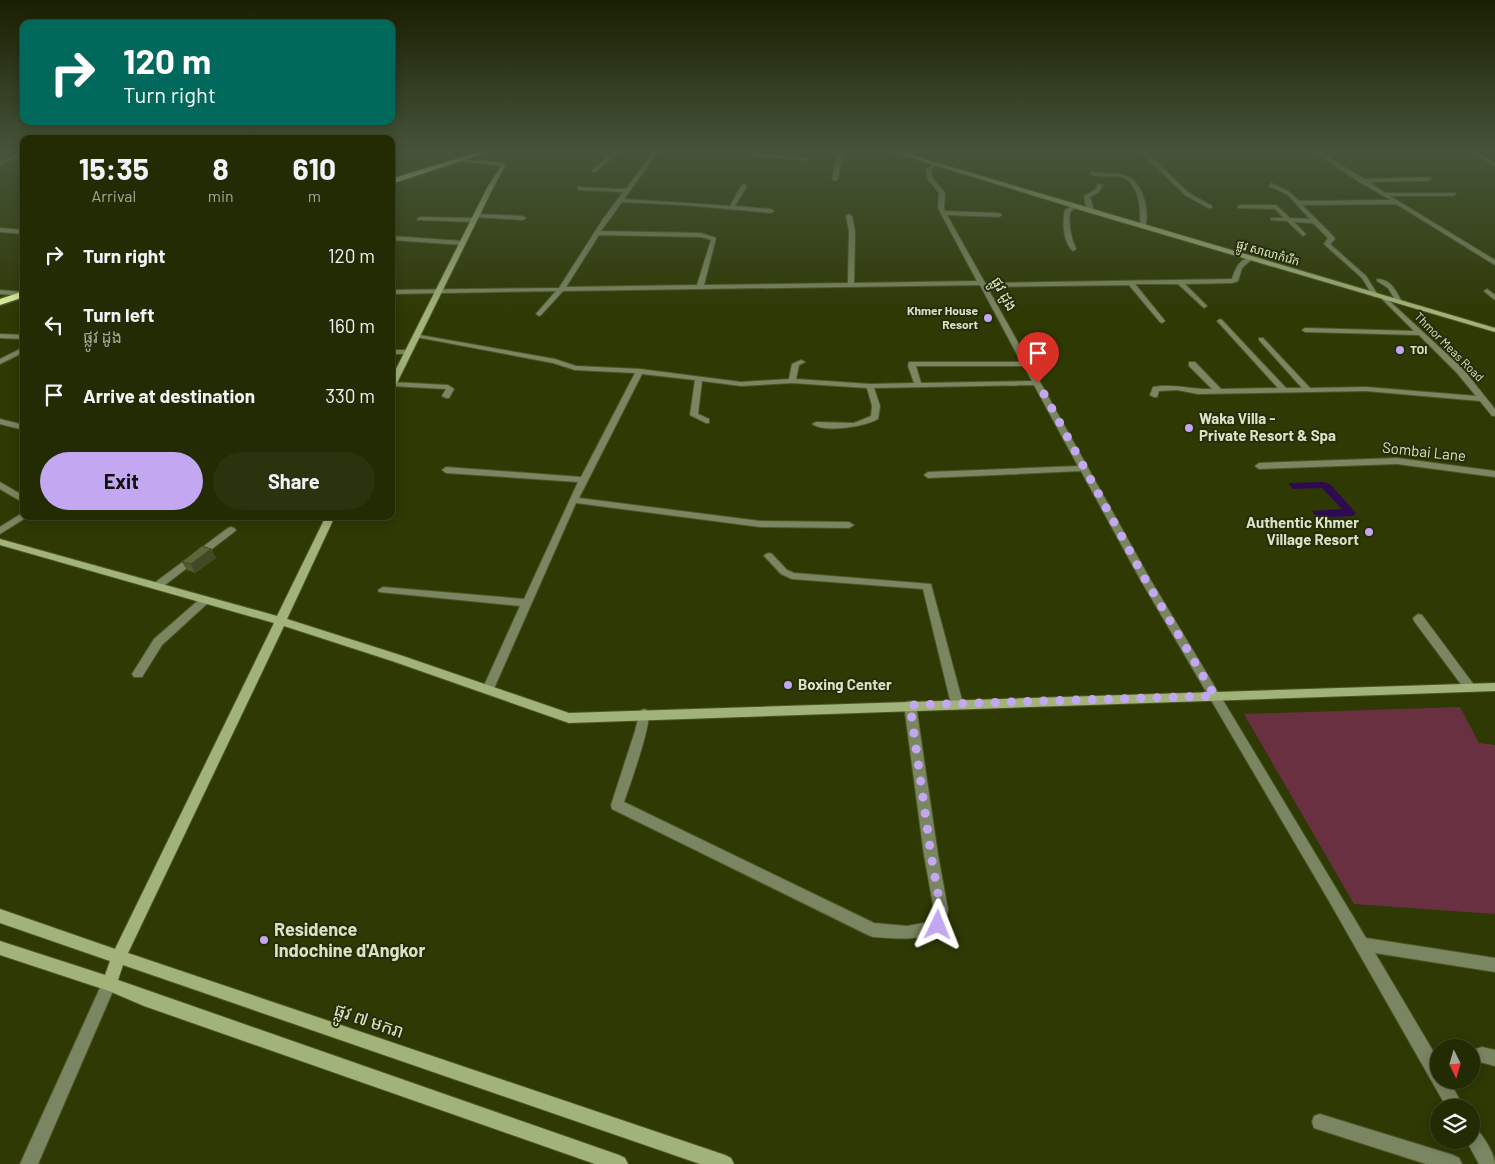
<!DOCTYPE html>
<meta charset="utf-8">
<style>
:root{--surface:#222b03;--page:#2a330d;--text:#f1f3f6;--muted:#a2a79a;--line:#3f4725;--accent:#c4a7f1}
body{margin:0;font-family:Barlow,"Noto Sans Khmer",sans-serif;background:var(--page);color:var(--text);height:100vh;display:flex;flex-direction:column;font-size:19px;white-space:nowrap}
*{box-sizing:border-box;margin:0}
p{font-size:16px;color:var(--muted)}
.icon{flex:none;width:28px;height:28px;fill:none;stroke:currentColor;stroke-width:2;stroke-linecap:round;stroke-linejoin:round}
.map{position:relative;flex:1;overflow:hidden}
.side{position:absolute;left:20px;top:135px;width:375px;height:385px;display:flex;flex-direction:column;background:var(--surface);border-radius:10px;box-shadow:0 2px 12px #0003,0 0 0 1px var(--line)}
.side>*{flex:none}
.banner{position:absolute;left:20px;top:20px;width:375px;height:105px;border-radius:10px;box-shadow:0 2px 12px #0003,0 0 0 1px var(--line);background:#00695c;color:#fff;overflow:hidden}
.needle{width:32px;rotate:175deg}
.tools{position:absolute;left:1430px;top:1039px;display:grid;gap:10px}
.tools a{display:grid;place-items:center;width:50px;height:50px;border-radius:50%;background:var(--surface);box-shadow:0 2px 12px #0003,0 0 0 1px var(--line);font-size:25px}
.pin{position:absolute;display:grid;place-items:center;width:42px;height:42px;color:#fff;margin:-51px -21px;border-radius:50% 50% 50% 0;rotate:-45deg;box-shadow:0 0 5px #0007}
.pin .icon{rotate:45deg}
.me{position:absolute;width:55px;margin:-28px;rotate:2deg;stroke-linejoin:round;filter:drop-shadow(0 0 4px #0008)}
.turn{display:flex;align-items:center;gap:18px;height:105px;padding:0 20px;font-size:22px}
.turn .icon{width:65px;height:65px;stroke-width:2.5}
.turn b{display:block;font-size:35px;line-height:42px}
.eta{display:flex;justify-content:space-evenly;align-items:center;height:85px;text-align:center}
.eta b{font-size:30px;font-weight:700;line-height:35px}
.cta{display:flex;gap:10px;margin-top:auto;padding:10px 20px}
.cta a{flex:1;height:58px;border-radius:30px;background:var(--accent);color:#111;font-size:20px;font-weight:700;line-height:58px;text-align:center}
.cta a+a{background:var(--page);color:var(--text)}
ul{padding:0;list-style:none}
li{display:flex;align-items:center;gap:15px;height:70px;padding:0 20px}
li div{flex:1}
li b{display:block;font-size:19px}
li em{font-style:normal}
.map>svg:first-child{display:block}
.green{fill:#693042}
.water{fill:#2e0b50}
.lines{fill:none;stroke-linecap:round;stroke-linejoin:round}
.street-casing{stroke:#4d5727;stroke-width:2}
.secondary-casing{stroke:#4d5727;stroke-width:2}
.highway-casing{stroke:#4d5727;stroke-width:3}
.street{fill:#7a8562;fill-rule:evenodd}
.secondary{fill:#a2b37a;fill-rule:evenodd}
.highway{fill:#ddf69d;fill-rule:evenodd}
.wall{fill:#4f5a2f}
.shaded-wall{fill:#404a26}
.building{fill:#5c6937;stroke:#404a26}
.route{stroke:#c4a7f1;stroke-width:9;stroke-dasharray:0 16.2}
.poi-dot{fill:#c4a7f1;stroke:#252e07;stroke-width:2}
.labels{text-anchor:middle;stroke-width:4;stroke-linejoin:round;paint-order:stroke}
.far-street-label{font-size:12px;fill:#d9e2c7;stroke:#252e07}
.far-poi-label{font-size:12px;font-weight:bold;fill:#d9e2c7;stroke:#252e07;text-anchor:end}
.street-label{font-size:15px;fill:#d9e2c7;stroke:#252e07}
.poi-label{font-size:15px;font-weight:bold;fill:#d9e2c7;stroke:#252e07;text-anchor:start}
.near-poi-label{font-size:18px;font-weight:bold;fill:#d9e2c7;stroke:#252e07;text-anchor:start}
.near-street-label{font-size:18px;fill:#d9e2c7;stroke:#252e07}
</style>
<div class="map">
<svg width="1495" height="1164" viewBox="0 0 1495 1164">
<rect width="100%" height="100%" fill="#2e3904"/>
<path class="green" d="M1460,707l19,36 16,2v169l-141,-10 -110,-190z"/>
<path class="water" d="M1323,482l7,2 26,29 -3,3 -35,2 -6,-7 30,-2 -20,-21 -29,1 -5,-6z"/>
<g class="lines">
<defs>
<path id="street" d="M22,151h2v3l-24,11v-3z
M615,151h5l-24,21h-4v-2z
M654,151h5l-35,48 106,7 11,-20 3,-2 3,2 -12,20 36,3 3,2 -3,2 -88,-8 -61,-3 -21,29 100,2 15,5 -12,47 144,-2 1,-52 -3,-15 3,-2 3,2 3,15 -1,52 123,-2 -39,-73 1,-15 -11,-14 -2,-9 7,-6 2,1 -4,5 2,9 12,14 -1,15 1,3 54,2 3,2 -3,2 -52,-2 38,68 247,-4c3,-9 7,-21 19,-21v2l-9,8 -4,13 -6,2 -47,1 22,22 -3,2 -26,-24h-43l30,37 -3,2 -2,-1 -31,-37 -142,2 163,292 216,359 129,20v14l-120,-19 64,108v19h10l15,28h-17l-118,-207 -189,-322 -59,-108 -153,7 -4,-3 4,-3 150,-6 -44,-81 -160,3 6,18 -2,13c-14,8 -53,14 -66,5l4,-2 38,1 17,-7 1,-10 -5,-18 -75,-5 -51,3 -39,-5 -4,33 11,5v4h-3l-16,-8 5,-35 -53,-6 -63,124 181,23 89,1 5,3 -5,3 -89,-1 -184,-24 -84,190 -4,1 -4,-1 -2,-3 38,-84 -141,-14 -1,-2 5,-3 141,12 54,-117 -132,-9 -4,-3 4,-3 135,10 54,-104 -60,-3 -22,-7 -137,-26 -2,-1v-2l141,25 21,7 64,3 101,13 48,-3 3,-15 9,-4 4,2 -6,3 -3,14 74,5 44,-1 -6,-17 1,-4h112l-41,-77 -417,6 -22,24 -2,1 -3,-2 20,-23 -165,3v-4l168,-2 44,-69 20,-27 -44,-2 -2,-3 49,2zM599,235l102,2 10,3 -14,45 -131,2zM916,366h108l8,15 -111,2z
M836,151h5l-2,3 3,2 -4,23 -3,2 -3,-2 5,-22 -3,-3z
M907,151h4l1,3 -2,4 -4,-1 2,-3z
M1140,151h5l44,42 23,13v2h-4l-23,-13z
M1313,151h6l45,28 65,-2 3,2 -3,2 -60,1 16,11h70l1,1 -3,2h-63l105,64v5l-99,-61 -94,1 31,31 2,3 -5,5 36,32 12,19 -3,2 -2,-1 -11,-18 -37,-33 -1,-1 4,-6 -15,-15 -19,-1 12,12 -3,2 -16,-15 -16,-1v-2h13l-9,-9 -37,-1v-2l2,-1h36l14,13 20,1 -22,-24 -19,-9 2,-3 17,8 11,10 92,-1 -32,-18z
M1468,151h6l21,12v3z
M755,154l52,4 2,1 -3,3 -2,-2 -51,-4z
M1092,172c11,3 21,0 31,3 20,4 27,36 22,53l-5,-1c1,-15 0,-44 -18,-50 -11,-2 -21,1 -32,-3z
M1098,184l5,1 -4,7 -9,5 3,10 -2,5h-4l-3,-16 11,-6z
M1074,205l3,2 -7,5c-2,13 1,25 6,37l-3,2c-10,-8 -11,-30 -8,-41z
M476,214l47,2 3,2 -3,2 -49,-3v-2z
M420,217l54,1 3,2 -3,2 -56,-2 -1,-1z
M0,228l24,2v4l-24,-2z
M391,236l72,5 3,2 -3,2 -72,-5z
M1377,279c14,0 19,12 25,23l-1,1h-4l-9,-15 -11,-7z
M1487,289l8,6v5l-10,-8 -1,-1z
M0,290l23,2 1,4 -24,-2z
M1384,296l79,73 32,40v7h-3l-12,-15 -114,-10 -168,3 -21,-4 -18,1 -2,6h-3l-4,-2 3,-8c21,-4 39,3 59,2l-23,-23v-4h6l26,27 57,-1 -60,-66 -1,-1 3,-2 2,1 64,68h16l-43,-48v-2h4l47,50 56,-1 110,9 -19,-23 -38,-38 -114,-3 -3,-2 3,-2 109,3 -32,-32v-2z
M0,334l24,1v4l-24,-1z
M24,347v5l-24,12v-5z
M391,350h16l4,2 -4,2h-16z
M391,382l57,3 6,4 -5,9h-3l-4,-2 4,-7 -54,-3z
M0,419l24,6v5l-24,-6z
M1397,458l98,13v6l-98,-13 -138,5 -4,-3 4,-3z
M0,482l24,14v7l-24,-14z
M24,512v4l3,1 -27,17v-7z
M231,527l3,1 2,2 -2,2 -73,56h-8l-1,-2 1,-2 75,-56z
M769,553l3,1 15,16 7,3 137,11 32,120 -2,3 -4,1 -4,-1 -2,-3 -28,-115 -131,-10 -11,-5 -15,-16 -2,-2 2,-2z
M205,597l5,3 -1,2 -47,43 -20,32h-8l-2,-3 22,-35 47,-41z
M1418,614l4,1 52,70 2,3 -2,3 -4,1 -4,-1 -52,-70 -1,-3z
M910,701l4,1 2,3 22,150 10,55 -5,20c-23,11 -45,9 -70,7l-5,-2 -256,-126 -1,-4 24,-74 5,-20 4,-2 4,2c5,11 -19,76 -24,91l250,121 33,3 22,-4 3,-1 2,-11 -10,-55 -20,-150 2,-3z
M109,977l5,2 2,5 -78,180h-18l84,-185z
M1482,1047l13,3v16l-19,-5 -2,-6 2,-6z
M1320,1114l133,41 6,3 3,6h-36l-106,-34 -6,-2 -2,-6 2,-6z
M1471,1125c9,4 24,29 24,39h-16l-13,-24h5z"/>
<path id="secondary" d="M889,151h8l598,177v4l-408,-120z
M462,159l41,4 2,3 -12,22 -98,199 -4,2v-10l96,-191 14,-22 -41,-5z
M326,516h9l-48,103 113,36 169,58 926,-30v8l-926,32 -177,-62 -108,-35 -156,327 597,202 6,3 3,6h-34l-577,-199 -5,15 501,175 6,3 3,6h-33l-451,-158 -35,-15 -109,-36v-14l105,34 5,-14 -110,-38v-14l115,40 159,-326 -274,-78v-6l277,77z"/>
<path id="highway" d="M481,151h11l-101,33v-5z
M24,291v6l-24,8v-6z"/>
</defs>
<use href="#street" class="street-casing"/>
<use href="#secondary" class="secondary-casing"/>
<use href="#highway" class="highway-casing"/>
<use href="#street" class="street"/>
<use href="#secondary" class="secondary"/>
<use href="#highway" class="highway"/>
</g>
<path class="wall" d="M211,549l5,9 -21,15 -8,-3 -5,-8z"/>
<path class="shaded-wall" d="M211,549l5,9 -21,15 -4,-9z"/>
<path class="building" d="M202,546l9,3 -20,15 -9,-2z"/>
<linearGradient id="sky" x2="0" y2="1"><stop stop-color="#191f02"/><stop offset="0.48" stop-color="#46543a"/><stop offset="1" stop-color="#46543a" stop-opacity="0"/></linearGradient>
<rect width="1495" height="314" fill="url(#sky)"/>
<g class="lines">
<path class="route" d="M938,925l3,-15 -10,-55 -21,-150 305,-9 -70,-117 -107,-196"/>
</g>
<g class="poi-dot">
<circle cx="988" cy="318" r="5"/>
<circle cx="1400" cy="350" r="5"/>
<circle cx="1189" cy="428" r="5"/>
<circle cx="1369" cy="532" r="5"/>
<circle cx="788" cy="685" r="5"/>
<circle cx="264" cy="940" r="5"/>
</g>
<g class="labels">
<g class="far-street-label">
<text transform="translate(1268 253) rotate(16)" y="4">ផ្លូវ សាលាកំរើក</text>
<text transform="translate(1449 347) rotate(45)" y="4">Thmor Meas Road</text>
</g>
<g class="far-poi-label">
<text x="978" y="315">Khmer House<tspan x="978" dy="14">Resort</tspan></text>
<text x="1410" y="354" text-anchor="start">TOI</text>
</g>
<g class="street-label">
<text transform="translate(1004 294) rotate(61)" y="5">ផ្លូវ ដូង</text>
<text transform="translate(1424 452) rotate(6)" y="5">Sombai Lane</text>
</g>
<g class="poi-label">
<text x="1199" y="424">Waka Villa -<tspan x="1199" dy="17">Private Resort &amp; Spa</tspan></text>
<text x="1359" y="528" text-anchor="end">Authentic Khmer<tspan x="1359" dy="17">Village Resort</tspan></text>
<text x="798" y="690">Boxing Center</text>
</g>
<g class="near-poi-label">
<text x="274" y="936">Residence<tspan x="274" dy="21">Indochine d'Angkor</tspan></text>
</g>
<g class="near-street-label">
<text transform="translate(369 1021) rotate(19)" y="6">ផ្លូវ ៧ មករា</text>
</g>
</g>
</svg>
<div class="tools">
<a><svg class="needle" viewBox="-14 -14 28 28"><path d="M0-13l5 13h-10z" fill="#e53935"/><path d="M0 13l5-13h-10z" fill="#a2a79a"/></svg></a>
<a><svg class="icon" aria-label="layers" viewBox="0 0 24 24"><path d="M12 4l9 5-9 5-9-5zM3 14l9 5 9-5"/></svg></a>
</div>
<div class="pin" style="left:1038px;top:383px;background:#d93025"><svg class="icon" aria-label="arrive" viewBox="0 0 24 24"><path d="M6 21V4h12l-3 4 3 4H6"/></svg></div>
<svg class="me" style="left:938px;top:925px" viewBox="-20 -20 40 40"><path d="M0-17L14 15 0 8-14 15z" fill="#c4a7f1" stroke="#fff" stroke-width="4"/></svg>
<div class="banner">
<div class="turn"><svg class="icon" aria-label="right" viewBox="0 0 24 24"><path d="M7 20v-9h11M14 6l5 5-5 5"/></svg><div><b>120 m</b>Turn right</div></div>
</div>
<section class="side">
<div class="eta">
<div><b>15:35</b><p>Arrival</p></div>
<div><b>8</b><p>min</p></div>
<div><b>610</b><p>m</p></div>
</div>
<ul>
<li><svg class="icon" aria-label="right" viewBox="0 0 24 24"><path d="M7 20v-9h11M14 6l5 5-5 5"/></svg><div><b>Turn right</b></div><em>120 m</em></li>
<li><svg class="icon" aria-label="left" viewBox="0 0 24 24"><path d="M17 20v-9H6M10 6l-5 5 5 5"/></svg><div><b>Turn left</b><p>ផ្លូវ ដូង</p></div><em>160 m</em></li>
<li><svg class="icon" aria-label="arrive" viewBox="0 0 24 24"><path d="M6 21V4h12l-3 4 3 4H6"/></svg><div><b>Arrive at destination</b></div><em>330 m</em></li>
</ul>
<div class="cta"><a>Exit</a><a>Share</a></div>
</section>
</div>
